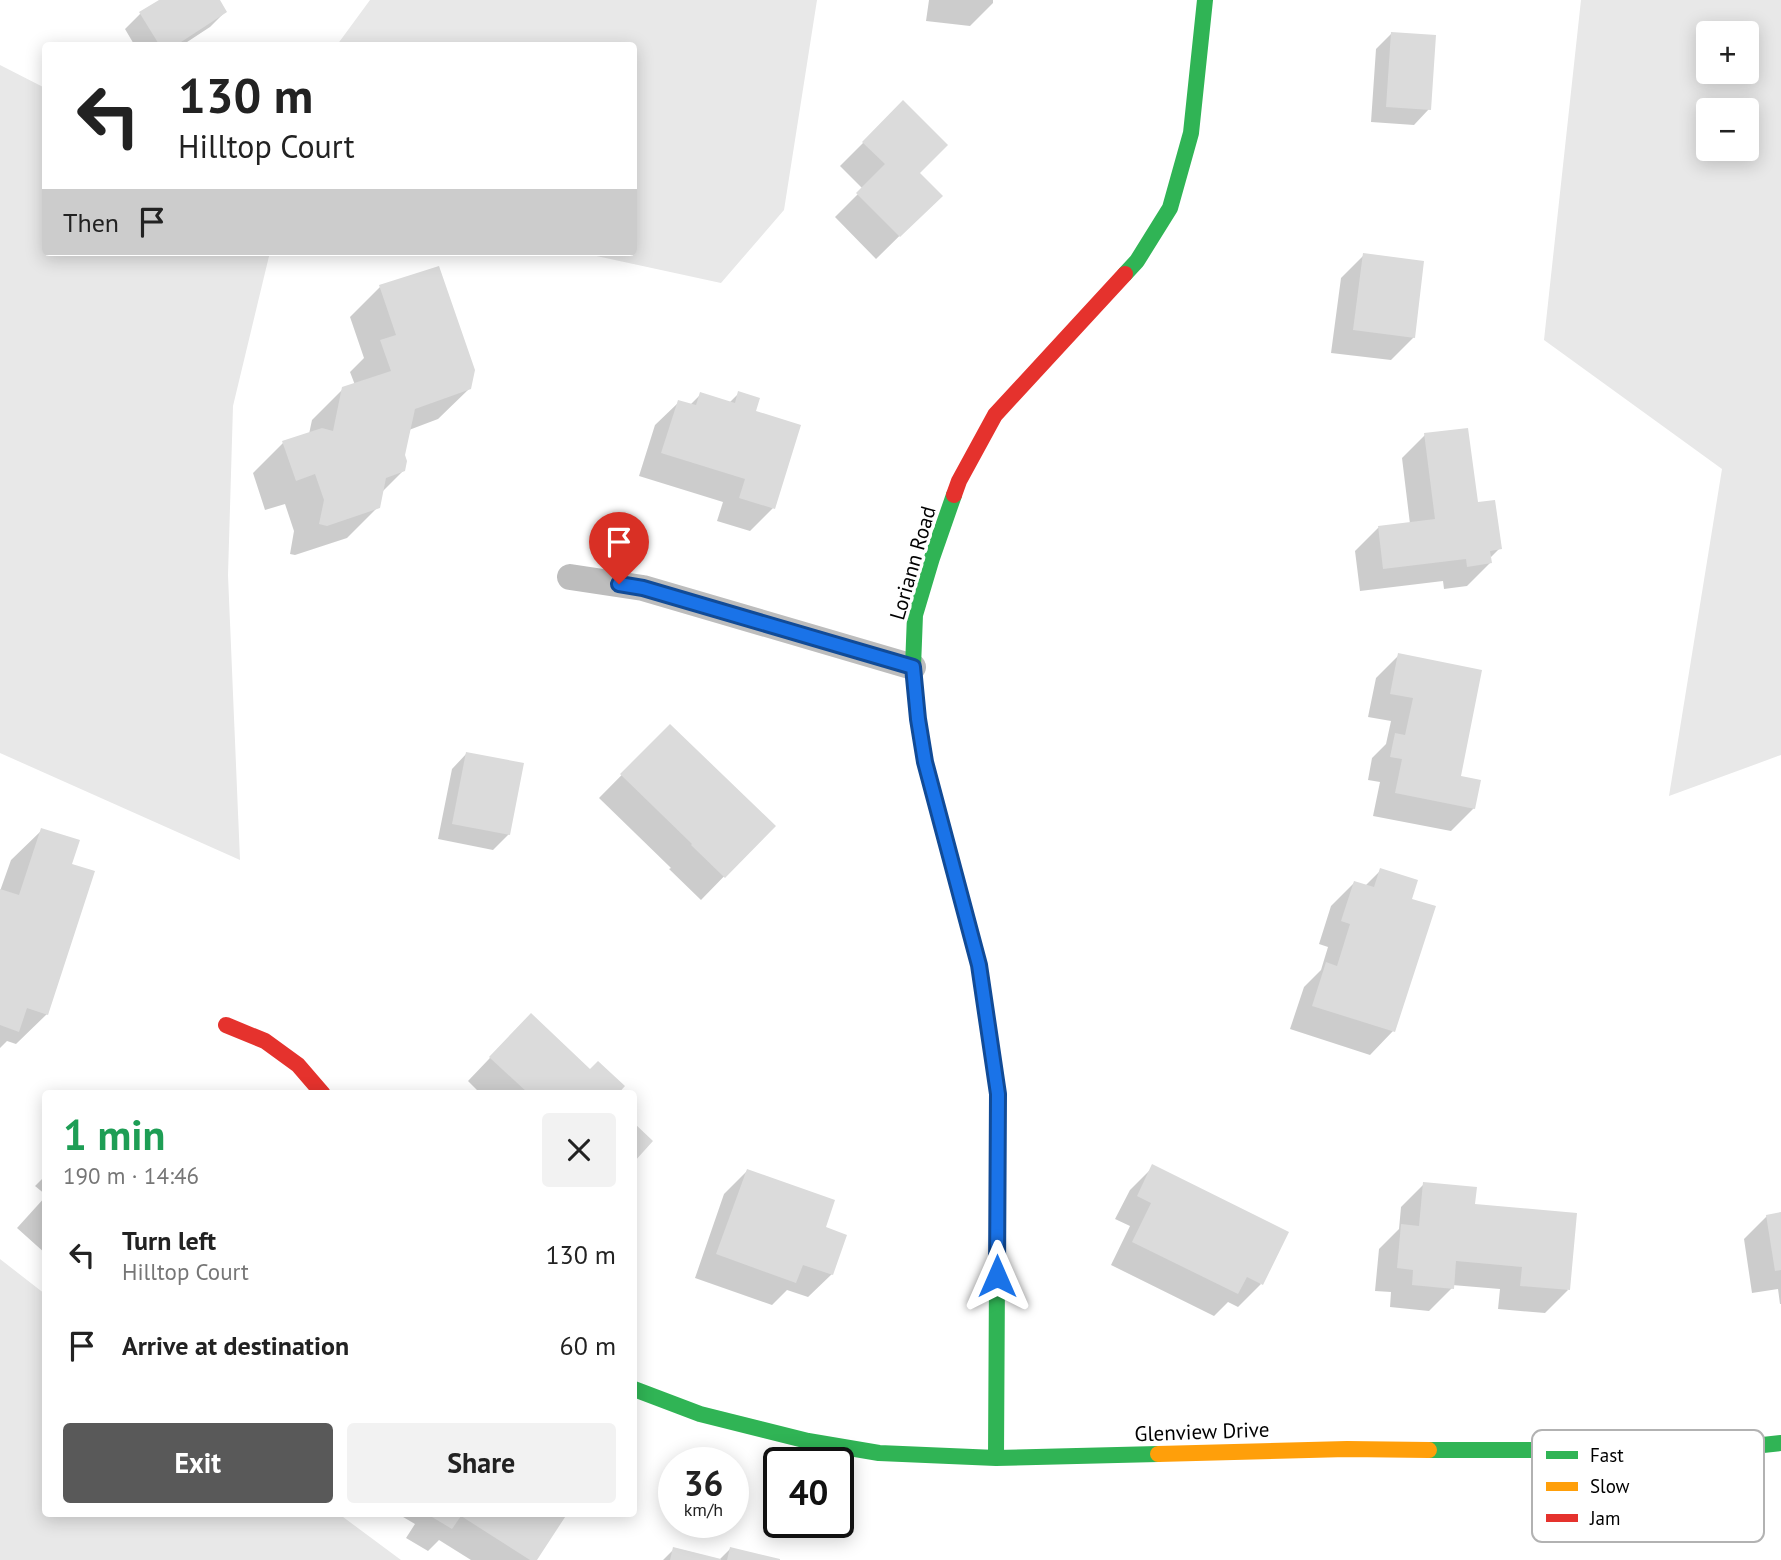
<!DOCTYPE html>
<meta charset="utf-8">
<style>
:root{--surface:#fff;--page:#f2f2f2;--text:#222;--muted:#767676;--accent:#595959}
body{margin:0;font-family:"PT Sans",sans-serif;background:var(--page);color:var(--text);height:100vh;display:flex;flex-direction:column;font-size:26px;white-space:nowrap}
*{box-sizing:border-box;margin:0}
p{font-size:23px;color:var(--muted)}
.icon{flex:none;width:38px;height:38px;fill:none;stroke:currentColor;stroke-width:2;stroke-linecap:round;stroke-linejoin:round}
.map{position:relative;flex:1;overflow:hidden}
.drawer{position:absolute;left:42px;top:1090px;width:595px;height:427px;display:flex;flex-direction:column;background:var(--surface);border-radius:7px;box-shadow:0 4px 18px #0003}
.drawer>*{flex:none}
.guide{position:absolute;left:42px;top:42px;width:595px;height:214px;border-radius:7px;box-shadow:0 4px 18px #0003;background:#fff;color:var(--text);overflow:hidden}
.fabs{position:absolute;left:1696px;top:21px;display:grid;gap:14px}
.fabs a{display:grid;place-items:center;width:63px;height:63px;border-radius:7px;background:var(--surface);box-shadow:0 4px 18px #0003;font-size:35px}
.speed{position:absolute;left:658px;top:1447px;display:flex;gap:14px;font-size:35px;font-weight:700;text-align:center}
.speed>*{display:grid;place-content:center;width:91px;height:91px;border-radius:50%;background:var(--surface);box-shadow:0 4px 18px #0003;line-height:1}
.speed small{font-size:18px;font-weight:400}
.speed .limit{border:4px solid #111;border-radius:10px;background:#fff;color:#111}
.pin{position:absolute;display:grid;place-items:center;width:60px;height:60px;color:#fff;margin:-72px -30px;border-radius:50% 50% 50% 0;rotate:-45deg;box-shadow:0 0 7px #0007}
.pin .icon{rotate:45deg}
.me{position:absolute;width:77px;margin:-38px;rotate:0deg;stroke-linejoin:round;filter:drop-shadow(0 0 5px #0008)}
.turn{display:flex;align-items:center;gap:24px;height:147px;padding:0 21px;font-size:32px}
.turn .icon{width:91px;height:91px;stroke-width:2.5}
.turn b{display:block;font-size:49px;line-height:60px}
.then{display:flex;align-items:center;height:66px;padding:0 21px;background:#0003;gap:14px;font-size:26px}
.round{display:grid;place-items:center;flex:none;width:74px;height:74px;border-radius:7px;background:var(--page)}
.overview{display:flex;align-items:center;justify-content:space-between;height:119px;padding:0 21px}
h1{font-size:42px;font-weight:800;line-height:52px;color:#1e9e55}
.primary-button{display:flex;gap:14px;margin-top:auto;padding:14px 21px}
.primary-button a{flex:1;height:80px;border-radius:7px;background:var(--accent);color:#fff;font-size:28px;font-weight:800;line-height:80px;text-align:center}
.primary-button a+a{background:var(--page);color:var(--text)}
ul{padding:0;list-style:none}
li{display:flex;align-items:center;gap:21px;height:91px;padding:0 21px}
li div{flex:1}
li b{display:block;font-size:26px}
li em{font-style:normal}
.map>svg:first-child{display:block}
.green{fill:#e8e8e8;fill-rule:evenodd}
.shadow{fill:#0003}
.building{fill:#dbdbdb}
.lines{fill:none;stroke-linecap:round;stroke-linejoin:round}
.street{stroke:#bdbdbd;stroke-width:26}
.fast{stroke:#30b455;stroke-width:16}
.slow{stroke:#ff9f0a;stroke-width:16}
.jam{stroke:#e5322d;stroke-width:16}
.route-casing{stroke:#114b97;stroke-width:18}
.route{stroke:#1a73e8;stroke-width:12}
.labels{text-anchor:middle;stroke-width:7;stroke-linejoin:round;paint-order:stroke}
.street-label{font-size:21px;fill:#000;stroke:#fff}
.key{fill:#fff;stroke:#b2b2b2;stroke-width:2}
.key-label{font-size:19px;fill:#000}
</style>
<div class="map">
<svg width="1781" height="1560" viewBox="0 0 1781 1560">
<rect width="100%" height="100%" fill="#fff"/>
<path class="green" d="M370,0h447l-33,210 -63,73 -143,-31h56v-206l-297,-1z
M1581,0h200v755l-112,41 53,-327 -178,-129zM1708,33h38v39h-38zM1708,110h38v39h-38z
M0,65l45,23 1,164h224l-37,154 -5,169 12,285 -240,-107z
M0,1259l45,35 1,220h293l62,46h-401z"/>
<path class="shadow" d="M162,0h55l8,12 -15,15 -29,19h-46l-10,-17 15,-15z
M929,0h64v3l-23,23 -44,-5z
M1392,33l37,76 -15,16 -43,-3 5,-73z
M903,103l15,70 22,23 -64,63 -41,-42 28,-28 -23,-23z
M1364,255l50,82 -23,23 -60,-7 10,-75z
M380,287l89,102 -31,30 -29,11 -6,26v15l-22,22 -3,14 -31,31 -52,17 -5,-1 4,-23 -9,-27 -20,6 -12,-37 30,-30 26,-9 3,-14 31,-31 12,-4 -5,-13 14,-14 -14,-41z
M739,393l14,19 20,96 -23,23 -33,-10 6,-19 -84,-26 16,-51 24,-23 11,3 11,-11 28,9z
M1425,435l51,69 24,44 -11,11 1,4 -23,23 -23,3 -1,-8 -83,10 -5,-40 23,-23 32,-4 -8,-66z
M1399,655l75,153 -23,23 -78,-15 7,-34 -12,-2 4,-22 14,-14 5,-23 -23,-4 8,-39z
M670,726l103,100 -72,74 -32,-31 2,-1 -72,-70z
M467,753l42,81 -16,16 -55,-11 14,-70z
M42,830l5,184 -31,30 -9,-3 -7,7v-157l11,-31z
M1381,870l28,30 -16,131 -23,24 -80,-26 14,-42 17,-17 7,-23 -9,-3 12,-38 23,-23 11,3z
M508,1039l107,55h-134l-13,-13z
M1153,1167l108,117 -23,23 -10,-5 -14,14 -103,-51 19,-39 -15,-7 15,-29z
M747,1171l76,57 9,46 -24,23 -21,-7 -15,15 -77,-27 29,-84z
M46,1175v20l-11,-9z
M1424,1184l49,21 95,85 -23,23 -47,-4 2,-20 -48,-4v3l-23,23 -39,-4 1,-15 -16,-1 4,-42 20,-20 2,-22z
M46,1196v58l-29,-26z
M1781,1214v90h-1l-2,-15 -26,4 -8,-54 23,-23z
M398,1514h166l-29,46h-64l-32,-20 -11,11 -22,-13 9,-14z
M674,1549l44,11h-55z
M730,1549l47,11h-58z"/>
<path class="building" d="M159,0h61l7,12 -52,34h-15l-21,-34z
M1391,32l45,3 -5,75 -45,-3z
M903,100l45,45 -28,28 23,23 -43,41 -44,-44 29,-29 -23,-22z
M1363,253l61,8 -9,77 -62,-8z
M439,266l36,104 -4,19 -56,20 -10,46 2,6 -2,10 -19,7 -6,30 -53,18 -8,-2 5,-24 -9,-26 -19,7 -14,-40 40,-13 11,3 9,-44 49,-16 -11,-31 16,-5 -17,-50z
M738,391l22,7 -4,13 45,14 -26,84 -36,-11 6,-19 -84,-26 17,-53 18,5 4,-13 35,11z
M1468,428l10,74 17,-2 7,49 -12,2 2,12 -25,4 -1,-8 -83,10 -5,-43 57,-7 -11,-86z
M1398,653l84,17 -21,106 20,4 -6,29 -80,-16 7,-34 -12,-2 5,-24 10,2 8,-37 -23,-4z
M670,724l106,102 -51,52 -34,-33 1,-1 -72,-70z
M466,752l58,11 -14,72 -58,-11z
M41,828l39,12 -8,24 23,7 -47,144 -21,-7 -8,24 -19,-7v-136l19,6z
M1380,868l38,12 -6,19 24,7 -41,126 -83,-26 14,-44 11,4 13,-42 -9,-3 13,-40 20,6z
M531,1013l59,56 8,-8 27,25 -7,8h-89l-40,-37z
M634,1123l19,18 -19,21z
M1152,1164l137,68 -26,53 -16,-8 -9,17 -106,-52 19,-39 -14,-7z
M747,1169l88,31 -9,27 21,8 -14,40 -30,-10 -7,18 -80,-29z
M1423,1182l54,5 -2,17 102,9 -7,77 -50,-4 2,-19 -66,-6 -2,28 -42,-4 1,-15 -16,-2 4,-44 18,2z
M1781,1212v58l-6,1 -9,-56z
M427,1514h140l-30,46h-7l-69,-44 -9,13z
M673,1547l48,12v1h-51z
M730,1547l50,12v1h-53z"/>
<g class="lines">
<path class="street" d="M570,577l73,11 270,79"/>
<path class="fast" d="M1125,274l12,-13 33,-53 21,-75 14,-133
M954,495l-22,63 -17,57 -2,52 5,52 7,43 54,203 19,129 -2,364
M634,1389l66,25 108,27 71,12 117,5 162,-4
M1429,1450h288l64,-7"/>
<path class="slow" d="M1158,1454l189,-5 82,1"/>
<path class="jam" d="M954,495l5,-14 36,-66 130,-141
M226,1025l39,16 33,24 25,29"/>
</g>
<g class="lines">
<defs>
<path id="route" d="M619,584l24,4 270,79 5,52 7,43 54,203 19,129 -1,182"/>
</defs>
<use href="#route" class="route-casing"/>
<use href="#route" class="route"/>
</g>
<g class="labels">
<g class="street-label">
<text transform="translate(913 563) rotate(-74)" y="7">Loriann Road</text>
<text transform="translate(1202 1432) rotate(-2)" y="7">Glenview Drive</text>
</g>
</g>
<rect x="1532" y="1430" width="232" height="112" rx="10" class="key"/>
<rect x="1546" y="1451" width="32" height="8" fill="#30b455"/>
<rect x="1546" y="1482" width="32" height="9" fill="#ff9f0a"/>
<rect x="1546" y="1514" width="32" height="8" fill="#e5322d"/>
<g class="key-label">
<text x="1590" y="1462">Fast</text>
<text x="1590" y="1493">Slow</text>
<text x="1590" y="1525">Jam</text>
</g>
</svg>
<div class="fabs">
<a>+</a>
<a>−</a>
</div>
<div class="speed"><div>36<small>km/h</small></div><div class="limit">40</div></div>
<div class="pin" style="left:619px;top:584px;background:#d93025"><svg class="icon" aria-label="arrive" viewBox="0 0 24 24"><path d="M6 21V4h12l-3 4 3 4H6"/></svg></div>
<svg class="me" style="left:997px;top:1276px" viewBox="-20 -20 40 40"><path d="M0-17L14 15 0 8-14 15z" fill="#1a73e8" stroke="#fff" stroke-width="4"/></svg>
<div class="guide">
<div class="turn"><svg class="icon" aria-label="left" viewBox="0 0 24 24"><path d="M17 20v-9H6M10 6l-5 5 5 5"/></svg><div><b>130 m</b>Hilltop Court</div></div>
<div class="then">Then<svg class="icon" aria-label="arrive" viewBox="0 0 24 24"><path d="M6 21V4h12l-3 4 3 4H6"/></svg></div>
</div>
<section class="drawer">
<div class="overview"><div><h1>1 min</h1><p>190 m · 14:46</p></div><a class="round"><svg class="icon" aria-label="close" viewBox="0 0 24 24"><path d="M6 6l12 12M18 6L6 18"/></svg></a></div>
<ul>
<li><svg class="icon" aria-label="left" viewBox="0 0 24 24"><path d="M17 20v-9H6M10 6l-5 5 5 5"/></svg><div><b>Turn left</b><p>Hilltop Court</p></div><em>130 m</em></li>
<li><svg class="icon" aria-label="arrive" viewBox="0 0 24 24"><path d="M6 21V4h12l-3 4 3 4H6"/></svg><div><b>Arrive at destination</b></div><em>60 m</em></li>
</ul>
<div class="primary-button"><a>Exit</a><a>Share</a></div>
</section>
</div>
